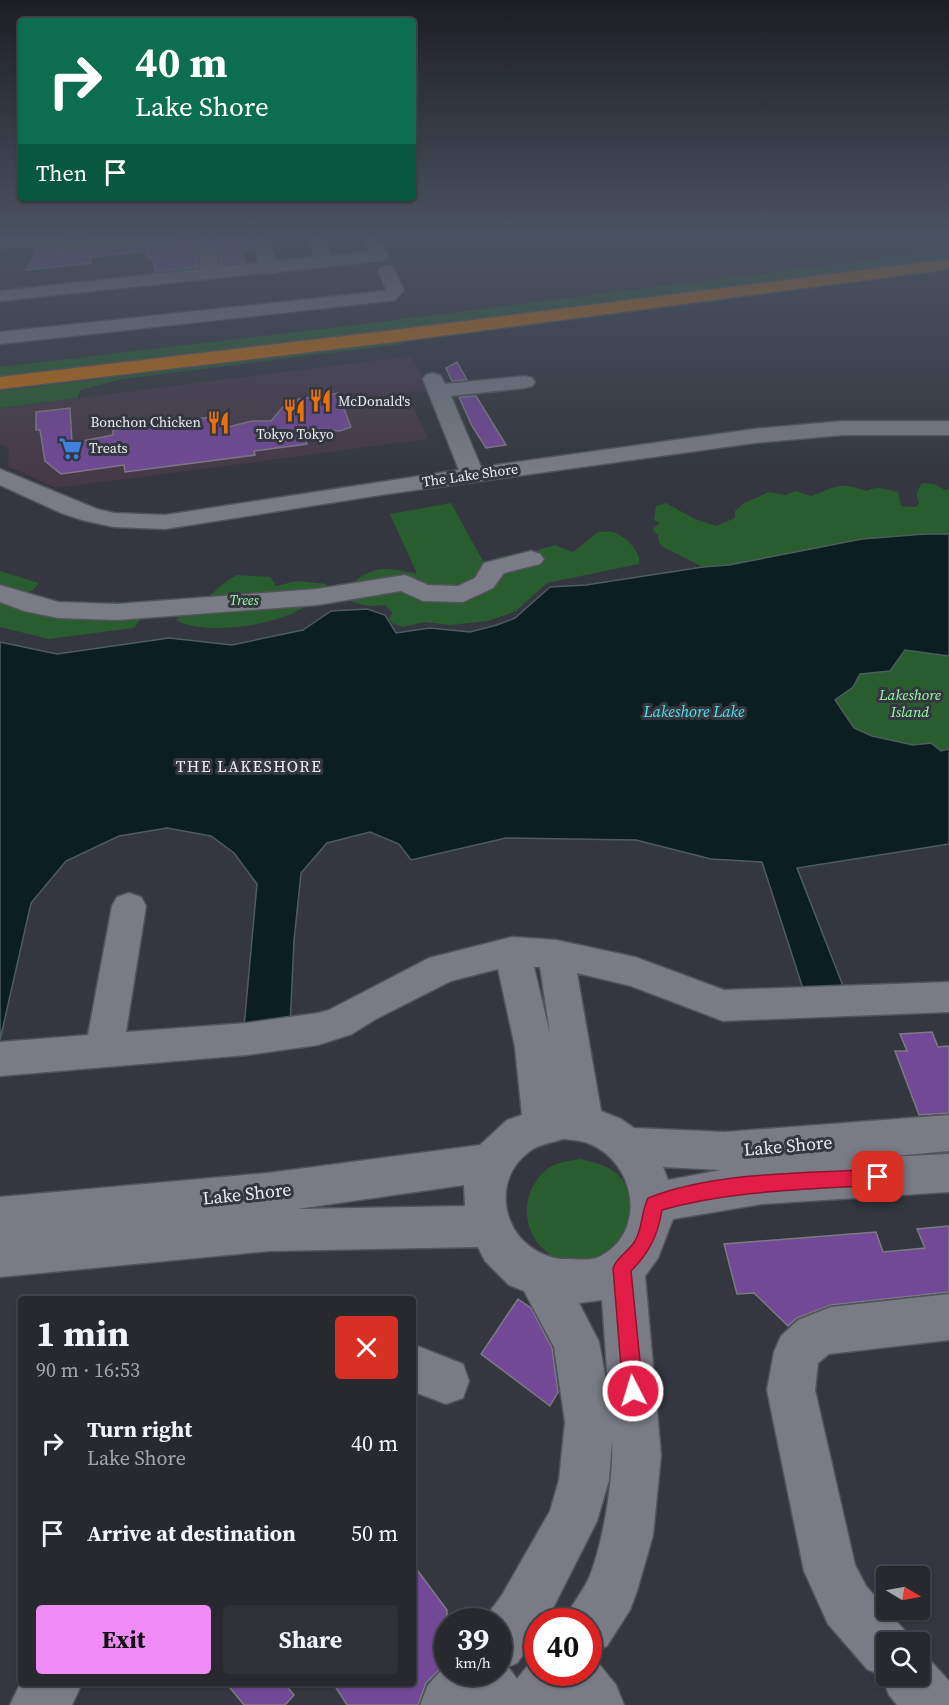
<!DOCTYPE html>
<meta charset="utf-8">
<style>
:root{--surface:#27292f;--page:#2f3137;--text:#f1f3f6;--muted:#a4a6aa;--line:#43454b;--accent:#f08bf6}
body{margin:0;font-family:"Source Serif 4",serif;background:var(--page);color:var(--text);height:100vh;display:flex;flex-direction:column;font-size:22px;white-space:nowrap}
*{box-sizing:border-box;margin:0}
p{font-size:20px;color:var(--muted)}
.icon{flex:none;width:33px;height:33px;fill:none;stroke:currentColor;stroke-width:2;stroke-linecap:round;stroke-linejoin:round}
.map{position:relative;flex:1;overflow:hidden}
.drawer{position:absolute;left:18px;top:1296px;width:398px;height:390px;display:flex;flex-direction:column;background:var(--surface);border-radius:6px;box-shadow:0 2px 4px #0004,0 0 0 2px var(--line)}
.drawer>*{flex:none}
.banner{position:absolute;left:18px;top:18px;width:398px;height:183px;border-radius:6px;box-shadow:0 2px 4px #0004,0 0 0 2px var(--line);background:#0b6e4f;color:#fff;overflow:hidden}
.needle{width:39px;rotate:100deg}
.buttons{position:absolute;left:876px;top:1566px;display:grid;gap:12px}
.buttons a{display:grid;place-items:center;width:54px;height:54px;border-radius:6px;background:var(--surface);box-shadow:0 2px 4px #0004,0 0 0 2px var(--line);font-size:30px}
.speed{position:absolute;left:434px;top:1608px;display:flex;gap:12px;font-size:30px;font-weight:700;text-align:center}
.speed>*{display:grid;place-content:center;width:78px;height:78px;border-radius:50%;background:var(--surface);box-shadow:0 2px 4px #0004,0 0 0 2px var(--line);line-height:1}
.speed small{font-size:15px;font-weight:400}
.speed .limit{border:9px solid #d22;background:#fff;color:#111}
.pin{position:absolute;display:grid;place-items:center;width:51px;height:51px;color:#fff;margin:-26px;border-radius:12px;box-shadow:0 3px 9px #0006}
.me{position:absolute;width:66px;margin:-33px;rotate:355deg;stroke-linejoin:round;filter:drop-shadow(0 0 4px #0008)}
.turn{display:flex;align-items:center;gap:21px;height:126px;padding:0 18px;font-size:27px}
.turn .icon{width:78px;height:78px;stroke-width:2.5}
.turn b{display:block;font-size:42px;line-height:51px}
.then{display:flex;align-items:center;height:57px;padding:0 18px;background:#0003;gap:12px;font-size:22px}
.round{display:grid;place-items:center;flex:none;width:63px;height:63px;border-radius:6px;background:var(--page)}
.overview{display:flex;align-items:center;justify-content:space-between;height:102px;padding:0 18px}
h1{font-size:36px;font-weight:700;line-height:45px}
.button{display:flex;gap:12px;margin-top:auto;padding:12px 18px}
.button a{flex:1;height:69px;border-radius:6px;background:var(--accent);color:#111;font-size:24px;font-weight:700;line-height:69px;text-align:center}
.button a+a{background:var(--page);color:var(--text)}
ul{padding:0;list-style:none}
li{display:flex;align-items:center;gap:18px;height:90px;padding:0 18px}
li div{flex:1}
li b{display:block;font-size:22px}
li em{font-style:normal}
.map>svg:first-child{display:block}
.commercial{fill:#463a49}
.green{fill:#295c2f}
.water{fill:#0b1e20;stroke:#4e5c5f;stroke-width:1.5}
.building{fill:#714996;stroke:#7d7982;stroke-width:1.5}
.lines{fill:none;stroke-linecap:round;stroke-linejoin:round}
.minor-casing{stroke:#52545b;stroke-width:3}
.highway-casing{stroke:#52545b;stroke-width:3}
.minor{fill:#797b85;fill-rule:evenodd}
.highway{fill:#c06a0e;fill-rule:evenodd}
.route{fill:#e11d48;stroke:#92132f;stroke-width:1.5}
.labels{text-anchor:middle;stroke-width:6;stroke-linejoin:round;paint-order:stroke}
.far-poi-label{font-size:14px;fill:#eaecf1;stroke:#34373f;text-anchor:start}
.far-street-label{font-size:14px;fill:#eaecf1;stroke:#34373f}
.far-park-label{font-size:14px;font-style:italic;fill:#9afda3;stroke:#34373f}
.park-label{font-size:15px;font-style:italic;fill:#9afda3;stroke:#34373f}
.water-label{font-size:16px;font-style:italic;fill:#4fe3ef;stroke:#34373f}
.neighbourhood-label{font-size:16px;letter-spacing:1.5px;fill:#eaecf1;stroke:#34373f}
.near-street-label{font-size:18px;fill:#eaecf1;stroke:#34373f}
</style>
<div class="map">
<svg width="949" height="1705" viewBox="0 0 949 1705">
<rect width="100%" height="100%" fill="#34373f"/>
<path class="commercial" d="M411,356l19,35 -24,1 22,47 -372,49 -48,-22 1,-17 -9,-5v-36z"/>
<path class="green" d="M949,250v10l-949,120v-13l356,-42z
M403,342l1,2 -282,35 -42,11 -2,8 -78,10v-17z
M923,483l11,1 11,6 4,-1v45l-87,5 -133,26 -26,2 -38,-19 -6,-5 -1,-8 -6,-6 8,-6 -6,-3 2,-14 10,-3 29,16 21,7 19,-8v-7l9,-8 25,-11 16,3 11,-4 15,5c27,-9 25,-15 56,-5 10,-6 20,-2 31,1l3,14 15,1 3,-4c-4,-9 -2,-14 4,-20z
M451,503l33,60 8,1 5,-7 11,-2 25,3 5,-8 17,-5 18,7 25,-20c5,0 11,-1 15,0 12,4 29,20 26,32l-92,19 -31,28 -28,10 -38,4 -26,-3 -21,5 -11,-4 -3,-5 4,-5 -8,-8c-14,2 -25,1 -37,-6l4,-15c21,-20 39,-16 65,-10l-27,-60z
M0,571l39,12 -6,7 -17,9 77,11 21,-9 12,9 15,2 -2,9 -5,7 -85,11 -49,-12z
M237,575l33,2 6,9 21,-5 30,3 -5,11 -18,6 2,5c-27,19 -100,31 -130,14 9,-9 13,-10 23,-16 14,-9 21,-21 38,-29z
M905,650l44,6v93l-8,2 -11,-8 -17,2 -41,-9 -18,-8 -19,-28 18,-13 7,-13 30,-3z
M580,1159c43,9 47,21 58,61l-28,40c-14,0 -39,3 -52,0 -8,-3 -16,-12 -21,-18 -16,-22 -13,-53 8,-71 10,-9 23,-10 35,-12z"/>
<path class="water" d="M925,534h24v122l-44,-6 -15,21 -30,3 -7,13 -18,13 19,28 18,8 41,9 18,-2 10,8 8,-2v95l-152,24 48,123 -40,4 -43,-133 -51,-3 -75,-19 -130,-2 -95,22 -12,-16 -29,-12 -43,11 -26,30 -7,68 -5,107 -47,1 15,-165 -23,-31 -23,-17 -44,-8 -48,8 -53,25 -35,42 -31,137v-398l57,12 112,-16 63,7 71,-15 28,-19 36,-2 18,6 11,18 34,-5 40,4 27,-7 18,-7 35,-31 36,-2 117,-18 26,-2 133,-26z"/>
<path class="building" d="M218,235h32l3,15 -13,1 5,11 -24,3 -5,-27h2z
M195,240l3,27 -43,5 -2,-14h-6v-7l-56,6v6l-65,7 12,-22 12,-1 3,5 6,1z
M457,362l10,18 -15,1 -6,-13z
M338,393l13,34 -11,4 -38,-3 5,16 -53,7 1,4 -130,17 -1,-7 -63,9 -16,-13 -5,-31h-4v-18l34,-4 2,35 41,-8v-5l112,-15 3,12 24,-6h19l17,-20z
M476,396l30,49 -20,3 -14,-22 -13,-29z
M932,1032l6,15 11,-1v67l-30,2 -24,-64h12l-7,-17z
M949,1226v66l-118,13 -34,13 -9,8 -34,-33 -17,1 -13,-50 152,-12 7,20 42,-4 -8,-19z
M518,1299l13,9 21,40 6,44 -8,14 -69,-52z
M412,1563l35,47v52l-21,21 -8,22h-71l-14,-22h79z
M226,1683h58l10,12 -9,10h-41z"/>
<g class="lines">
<defs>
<path id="minor" d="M40,235h25l3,5 54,-5h67l-8,5 -122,11 -6,-1 -2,-5 -51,3v-10z
M197,235h16l6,32 40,-4 -7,-28h16l8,26 38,-4 -6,-22h16l7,21 38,-4 -7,-17h16l10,21 -3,4 -6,1 -103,11 -7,2 -6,-1 -263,28v-10l201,-22z
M387,266l6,1 11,23 -9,10 -6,1 -389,43v-12l384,-41 2,-2 -8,-18 3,-4z
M433,373l7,2 5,9 80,-8 7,2 3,4 -3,4 -7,2 -74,8 30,71 273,-38 89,-8h106v14h-106l-89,8 -367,51 -222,35 -51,-2 -32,-7 -21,-7 -61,-28v-16l97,40 17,4 51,2 294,-45 -36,-91 3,-4z
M531,551l9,3 4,5 -4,5 -36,9 -11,15 -30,14 -40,-1 -22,-10 -84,14 -200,15 -59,-2 -34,-7 -24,-9v-17l58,17 59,2 200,-15 88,-14 23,10 30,1 17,-8 9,-15z
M129,893l12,4 5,9 -20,126 121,-9 71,-10 11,-3 100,-52 83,-21 44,3 79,17 89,33 225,-8v30l-226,9 -92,-35 -54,-13 24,138 20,8 13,9 91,4 224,-17v36l-65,6 65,-3v38l-187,12 -89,15 -15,39 -13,18 16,179 -8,80 -16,56 -7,19 -23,36 -17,7 26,32 8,20h-204l8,-20 19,-21v8h51v-50h-16l20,-27 48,-84 9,-31 6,-58 -11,-75 -30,-56 -15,-6 -24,-24 -7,-14 -208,4 -270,26v-80l268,-24 212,-28 27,-25 15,-5 -7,-68 -17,-78 -47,12 -75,38 -24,15 -34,11 -71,10 -247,21v-34l88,-7 24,-129 5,-9zM534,967h6l10,67zM563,1139c9,1 19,1 27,5 46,19 58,89 9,113 -9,4 -22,2 -32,2 -20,1 -42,-12 -53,-30 -16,-29 -9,-62 19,-80 8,-5 21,-7 30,-10zM663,1167l58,3 -53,10zM464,1185l1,21 -168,3zM602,1300l7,97 -10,-55 -20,-39zM612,1441c2,36 -9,103 -23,137 -7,15 -19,28 -25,44h24v50h-51v-18l-20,25 -9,-12 9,-4 20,-27v-14h9l51,-101 12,-41z
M949,1294v46l-120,14 -11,9 -3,27 40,175 11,21 39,45 5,11h-24v34h34v-23l7,4 22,24v24h-52l-8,-10 -8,-20 -14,-6 -39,-45 -24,-53 -37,-181 7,-38 7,-16 17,-16 33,-13z
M412,1344l51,20 6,17 -6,17 -17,6 -34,-13z
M21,1682v1h61l-10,22h-62z"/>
<path id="highway" d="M949,259v10l-555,73 -394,47v-12l394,-47z"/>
</defs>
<use href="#minor" class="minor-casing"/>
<use href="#highway" class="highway-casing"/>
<use href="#minor" class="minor"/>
<use href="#highway" class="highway"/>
</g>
<linearGradient id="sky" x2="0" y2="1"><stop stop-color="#1d1e23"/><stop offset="0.5" stop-color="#4a5363"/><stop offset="1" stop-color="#4a5363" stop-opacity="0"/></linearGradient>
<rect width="949" height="474" fill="url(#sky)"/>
<path class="route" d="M878,1169l6,3 3,5 -3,6 -6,2c-72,5 -146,5 -216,25 -4,25 -13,43 -31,61l12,120 -3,7 -7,3 -7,-3 -3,-7 -10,-123c4,-11 16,-17 22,-27 8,-14 6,-29 13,-43 69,-27 156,-24 230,-29z"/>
<defs>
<symbol id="restaurant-bare" viewBox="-9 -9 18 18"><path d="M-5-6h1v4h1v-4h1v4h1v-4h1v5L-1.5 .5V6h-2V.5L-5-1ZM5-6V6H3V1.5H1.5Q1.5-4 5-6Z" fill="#e8710a" stroke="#34373f" stroke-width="2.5" paint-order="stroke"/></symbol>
<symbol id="supermarket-bare" viewBox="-9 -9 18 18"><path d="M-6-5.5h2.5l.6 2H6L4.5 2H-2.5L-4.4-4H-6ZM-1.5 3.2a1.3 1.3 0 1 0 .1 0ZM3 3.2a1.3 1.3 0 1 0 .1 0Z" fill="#3f7fe0" stroke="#34373f" stroke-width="2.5" paint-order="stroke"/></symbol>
</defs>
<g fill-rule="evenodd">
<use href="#restaurant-bare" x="304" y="384" width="33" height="33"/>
<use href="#restaurant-bare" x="278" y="394" width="33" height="33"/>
<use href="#restaurant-bare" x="202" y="406" width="33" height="33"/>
<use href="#supermarket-bare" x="54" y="432" width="33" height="33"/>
</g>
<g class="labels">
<g class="far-poi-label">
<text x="338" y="406">McDonald's</text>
<text x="201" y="427" text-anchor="end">Bonchon Chicken</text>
<text x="295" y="439" text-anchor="middle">Tokyo Tokyo</text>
<text x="89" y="453">Treats</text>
</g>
<g class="far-street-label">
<text transform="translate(470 475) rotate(-8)" y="5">The Lake Shore</text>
</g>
<g class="far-park-label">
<text x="244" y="605">Trees</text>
</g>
<g class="park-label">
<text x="910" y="700">Lakeshore<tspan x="910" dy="17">Island</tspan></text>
</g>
<g class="water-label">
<text x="694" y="717">Lakeshore Lake</text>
</g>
<g class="neighbourhood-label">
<text x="249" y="772">THE LAKESHORE</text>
</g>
<g class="near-street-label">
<text transform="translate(788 1146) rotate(-5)" y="6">Lake Shore</text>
<text transform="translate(247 1194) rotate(-6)" y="6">Lake Shore</text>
</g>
</g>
</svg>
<div class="buttons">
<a><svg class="needle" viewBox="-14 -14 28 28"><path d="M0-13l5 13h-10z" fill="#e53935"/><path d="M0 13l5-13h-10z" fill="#a4a6aa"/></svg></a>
<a><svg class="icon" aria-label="search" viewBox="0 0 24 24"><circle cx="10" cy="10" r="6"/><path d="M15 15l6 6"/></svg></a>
</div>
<div class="speed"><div>39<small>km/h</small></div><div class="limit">40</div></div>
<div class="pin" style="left:878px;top:1177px;background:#d93025"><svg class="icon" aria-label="arrive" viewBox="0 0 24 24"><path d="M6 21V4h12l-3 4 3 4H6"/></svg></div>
<svg class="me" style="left:633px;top:1391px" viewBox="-20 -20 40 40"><circle r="17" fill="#e11d48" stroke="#fff" stroke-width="3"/><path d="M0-11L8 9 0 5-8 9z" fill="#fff"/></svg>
<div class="banner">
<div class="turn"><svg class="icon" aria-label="right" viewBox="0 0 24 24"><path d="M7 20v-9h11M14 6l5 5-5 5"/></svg><div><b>40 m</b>Lake Shore</div></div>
<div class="then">Then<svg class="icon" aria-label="arrive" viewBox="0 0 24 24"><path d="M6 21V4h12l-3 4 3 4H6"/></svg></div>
</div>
<section class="drawer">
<div class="overview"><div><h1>1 min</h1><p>90 m · 16:53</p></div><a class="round" style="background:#d93025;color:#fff"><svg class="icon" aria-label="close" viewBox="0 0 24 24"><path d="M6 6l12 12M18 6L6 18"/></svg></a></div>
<ul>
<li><svg class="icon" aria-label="right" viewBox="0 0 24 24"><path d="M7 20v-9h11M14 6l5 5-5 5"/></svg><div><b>Turn right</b><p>Lake Shore</p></div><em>40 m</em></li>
<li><svg class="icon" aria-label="arrive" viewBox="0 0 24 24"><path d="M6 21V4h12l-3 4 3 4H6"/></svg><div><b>Arrive at destination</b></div><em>50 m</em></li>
</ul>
<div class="button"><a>Exit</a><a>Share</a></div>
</section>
</div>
